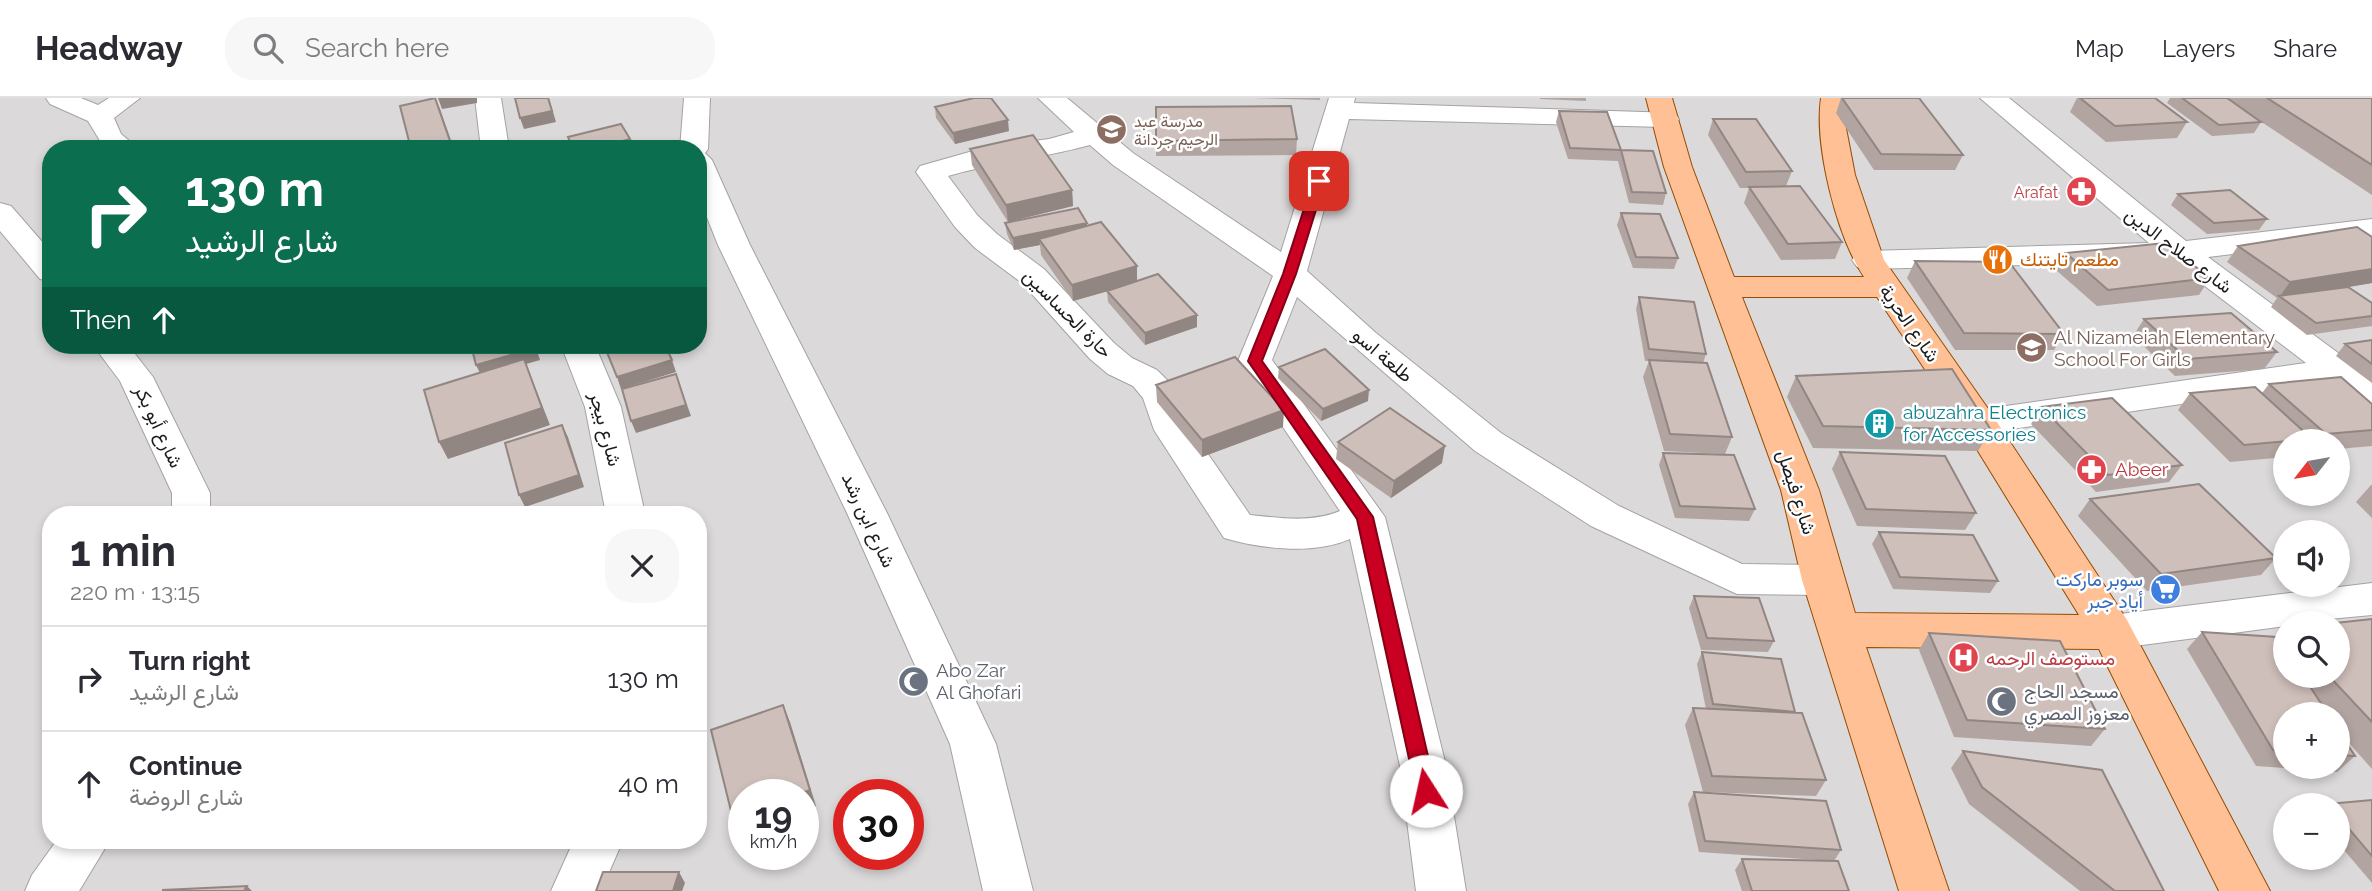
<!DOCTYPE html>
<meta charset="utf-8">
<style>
:root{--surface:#fff;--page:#f7f7f7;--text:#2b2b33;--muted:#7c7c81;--line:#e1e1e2}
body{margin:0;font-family:Raleway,Vazirmatn,sans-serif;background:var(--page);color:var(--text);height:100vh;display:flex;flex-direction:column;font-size:26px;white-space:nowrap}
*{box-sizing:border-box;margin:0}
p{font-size:23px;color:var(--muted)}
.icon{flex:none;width:38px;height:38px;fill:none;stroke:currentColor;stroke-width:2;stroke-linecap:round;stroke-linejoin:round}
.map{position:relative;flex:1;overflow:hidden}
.details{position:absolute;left:42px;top:408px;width:665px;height:343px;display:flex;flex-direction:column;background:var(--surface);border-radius:28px;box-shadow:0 4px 10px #0003}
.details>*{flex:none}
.guide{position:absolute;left:42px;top:42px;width:665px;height:214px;border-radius:28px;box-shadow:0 4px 10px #0003;background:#0b6e4f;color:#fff;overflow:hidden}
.needle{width:46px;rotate:239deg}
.controls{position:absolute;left:2273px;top:331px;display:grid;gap:14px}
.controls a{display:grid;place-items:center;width:77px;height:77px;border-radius:50%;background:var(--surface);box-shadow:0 4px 10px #0003;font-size:35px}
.speed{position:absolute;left:728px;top:681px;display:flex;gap:14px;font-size:35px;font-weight:700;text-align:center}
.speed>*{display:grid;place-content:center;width:91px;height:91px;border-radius:50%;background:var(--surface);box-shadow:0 4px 10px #0003;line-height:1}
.speed small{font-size:18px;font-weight:400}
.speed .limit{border:10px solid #d22;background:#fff;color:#111}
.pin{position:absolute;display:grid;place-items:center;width:60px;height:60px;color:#fff;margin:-30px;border-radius:14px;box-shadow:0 4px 10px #0006}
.me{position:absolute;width:77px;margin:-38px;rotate:350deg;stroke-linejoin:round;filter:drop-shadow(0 0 5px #0008)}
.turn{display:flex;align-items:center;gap:24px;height:147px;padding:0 28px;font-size:32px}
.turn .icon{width:91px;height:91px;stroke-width:2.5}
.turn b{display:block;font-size:49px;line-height:60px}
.then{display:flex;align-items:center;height:66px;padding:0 28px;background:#0003;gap:14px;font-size:26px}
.round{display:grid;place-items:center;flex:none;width:74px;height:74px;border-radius:28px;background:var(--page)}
.overview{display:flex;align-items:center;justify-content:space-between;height:119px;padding:0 28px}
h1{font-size:42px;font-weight:700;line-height:52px}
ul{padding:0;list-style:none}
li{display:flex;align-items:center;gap:21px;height:105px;padding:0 28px;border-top:2px solid var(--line)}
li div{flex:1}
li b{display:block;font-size:26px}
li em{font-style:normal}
header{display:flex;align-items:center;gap:42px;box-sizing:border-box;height:98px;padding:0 35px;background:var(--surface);border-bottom:2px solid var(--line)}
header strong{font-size:33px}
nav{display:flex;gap:38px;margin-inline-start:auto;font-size:24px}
.search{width:490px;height:63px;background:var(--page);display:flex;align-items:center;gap:18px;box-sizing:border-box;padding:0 24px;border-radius:28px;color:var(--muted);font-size:26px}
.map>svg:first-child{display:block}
.residential{fill:#dbd9d9;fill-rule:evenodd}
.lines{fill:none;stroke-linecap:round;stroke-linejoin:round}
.minor-casing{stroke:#a3a3a3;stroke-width:2}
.major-casing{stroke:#954b00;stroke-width:2}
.minor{fill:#fff;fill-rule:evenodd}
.major{fill:#ffc096;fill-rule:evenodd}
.wall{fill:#b2a4a0;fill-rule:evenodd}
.shaded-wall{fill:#918682}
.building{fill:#cfbfba;stroke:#918682;stroke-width:2}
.route{fill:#c90021;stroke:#830015;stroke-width:2}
.labels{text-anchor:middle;stroke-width:5;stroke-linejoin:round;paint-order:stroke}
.far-education-label{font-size:16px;fill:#785e54;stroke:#fff;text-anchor:start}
.far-health-label{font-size:16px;fill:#be3a42;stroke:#fff;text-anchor:end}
.street-label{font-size:19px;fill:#1c1c1c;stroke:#fff}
.food-label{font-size:19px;fill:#c56008;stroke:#fff;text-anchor:start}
.education-label{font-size:19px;fill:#785e54;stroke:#fff;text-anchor:start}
.culture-label{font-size:19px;fill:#0d838f;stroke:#fff;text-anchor:start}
.health-label{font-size:19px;fill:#be3a42;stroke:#fff;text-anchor:start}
.shop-label{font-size:19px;fill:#366cbe;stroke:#fff;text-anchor:end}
.worship-label{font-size:19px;fill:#5b616d;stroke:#fff;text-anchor:start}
</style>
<header>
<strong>Headway</strong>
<div class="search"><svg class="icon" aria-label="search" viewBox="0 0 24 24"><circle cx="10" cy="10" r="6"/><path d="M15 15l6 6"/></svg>Search here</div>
<nav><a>Map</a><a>Layers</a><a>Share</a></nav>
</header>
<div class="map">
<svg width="2372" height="793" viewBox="0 0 2372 793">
<rect width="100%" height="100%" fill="#efe8e1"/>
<path class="residential" d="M0,0h2372v793h-2372zM51,51h647v196h-647zM2286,343h52v53h-52zM51,416h647v326h-647zM2286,434h52v52h-52zM2286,525h52v53h-52zM2286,616h52v52h-52zM744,696h59v60h-59zM849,696h59v60h-59zM2286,707h52v53h-52z"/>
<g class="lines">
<defs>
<path id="minor" d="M46,0h35l17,7 11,-7h31l-26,20 7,16 18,15h-34l-17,-28 -38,-17z
M475,0h26l8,51h-28z
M684,0h26l-2,51 -3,4 7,7 38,85 137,268 109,231 37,147h-50l-33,-147 -103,-231 -129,-268 -20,-50v-46h-18z
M1038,0h29l66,55 148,99 48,-154h26l-1,5 321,10 4,6 -4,6 -10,2 -316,-8 -42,152 69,62 125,100 118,73 123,58 81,1 15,4 6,11 -6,11 -15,4 -86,-1 -146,-68 -116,-75 -178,-154 -25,63 113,157 61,249 20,125h-50l-16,-125 -50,-227c-37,16 -88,10 -126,-1l-70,-108 -11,-32 -10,-12 -25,-12 -18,-15 -68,-76 -47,-35 -20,-21 -39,-55 4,-6 67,-19 62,-8 25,-7zM1090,47l23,20 160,111 -35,85 102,150c-29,12 -59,7 -90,4l-60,-87 -17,-42 -16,-16 -25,-12 -18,-15 -70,-74 -47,-35 -20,-19 -29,-39c47,-14 94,-18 142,-31z
M1980,0h29l177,143 186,-22v18l-164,20 164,121v30l-13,-4 -28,-22 -353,52 -13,-3 -5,-9 5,-9 13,-3 328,-47 -134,-102 -304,8 -11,-2 -5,-7 5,-7 11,-2 281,-8z
M0,105l11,3 40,46v29l-11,-2 -40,-48z
M93,247h35l25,32 57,116v21h-38v-21l-52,-112z
M561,247h34l26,62 24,107h-39l-21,-107z
M2372,485v32l-86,8v3l-174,23 -15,-5 -6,-12 6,-12 15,-5z
M57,742h53l-31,51h-54l7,-16z
M574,742h49l-22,51h-50z"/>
<path id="major" d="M1646,0h26l20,69 42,110h130c-27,-40 -50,-131 -43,-179h26l-2,25 10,52 29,85 107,153 136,207 143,271h-51l-120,-242 -233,-2 83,244h-50l-97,-311 -21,-90 -117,-323zM1742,199h135l88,133 114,185 -224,-2 -36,-123z"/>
</defs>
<use href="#minor" class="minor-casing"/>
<use href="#major" class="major-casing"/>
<use href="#minor" class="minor"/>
<use href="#major" class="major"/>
</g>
<path class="wall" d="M1252,0h68v2z
M1540,0h46v3l-46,-2z
M1841,0l122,57 -8,15h-81l-38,-57z
M2077,0h78l32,24 -10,16 -71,4 -36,-30z
M2170,0h202v97l-124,-82 13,9 -7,11 -42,3 -45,-33z
M935,9l74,24 -54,13 -19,-26z
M1156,9l141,32 -1,16 -140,1z
M1559,13l62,39 -3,11 -50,-2 -12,-37z
M1713,21l79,52 -6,15 56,56 -7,17 -54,1 -37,-57 5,-15h-9l-32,-53z
M970,51l102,41 1,16 -65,16 -36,-57z
M1621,52l45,43 -3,12 -34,-2 -11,-42z
M2178,96l89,25 -8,11 -52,4 -36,-29z
M1621,115l57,45 -4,11 -41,-1 -16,-43z
M1005,125l82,3 50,40v15l60,34v12l-52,18 -37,-43 -1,-11 -34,10 -32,-46 -1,-10 -26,5 -7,-16z
M2238,148l134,37 -23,4 23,16v23l-65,9 -36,-28 6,-9 -50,-36z
M2066,155l144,25 -11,17 -102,11 -41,-36z
M1915,163l149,73 -10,16h-99l-48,-72z
M1639,199l67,57 -3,9 29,74 -7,17 -61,-3 -21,-74 6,-16h-4l-9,-52z
M2144,221l133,33 -13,17 -89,7 -42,-40z
M2372,242v43l-36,-27 9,-12z
M1279,269l89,34 -47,20 -43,-43z
M1796,278l195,54 -13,21 -165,-3 -26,-51z
M2269,286l103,20v42l-34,3v-8h-52v16l-56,5 -52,-52 12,-17h72z
M1156,287l127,42 -81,30 -45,-55z
M2041,309l141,58 -13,17 -73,10 -65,-68z
M1338,344l104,21 -51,35 -55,-39z
M1840,354l136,61 -11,17 -108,-4 -25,-57z
M1663,355l92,56 -6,12 -74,-3 -16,-53z
M2371,387h1v33l-16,-16z
M2090,401l186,59 -15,17 -114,16 -69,-75z
M1879,434l119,49 -8,12 -97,-4 -21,-45z
M1694,498l80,45 -6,11 -67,-2 -12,-42z
M2372,521v150l-31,-35 14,22 -18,16 -81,-6 -69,-117 15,-17 74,5 10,-9v48h52zM2286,616h52v52h-52z
M1929,535l176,96 -14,17 -137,-9 -35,-87z
M1702,554l79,7 14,54 31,67 -10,16 -113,-4 -18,-67 8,-17 13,1 -9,-45z
M1963,653l201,140h-84l-111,-87 -18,-36z
M1694,694l147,58 -7,11 -135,-9 -11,-48z
M2372,702v83l-34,-40v-38h-11z
M1742,761l107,32h-107l-7,-21z"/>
<path class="shaded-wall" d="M435,0l5,11 14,40h-22z
M438,0h39v5l-35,6z
M548,0h1l7,24 -32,7 -4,-11z
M1008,22l1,11 -54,13 -2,-11z
M630,41l4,10h-40z
M1072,92l1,16 -65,16 -2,-17z
M1087,125v12l-48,4 1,6 -26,5 -1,-12z
M1137,168v17l-64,18 -1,-16z
M2372,171v14l-90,15 -2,-2 10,-14z
M1197,217v12l-52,18v-12z
M291,247h22l-19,5z
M535,247l5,15 -14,4 24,61 -102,34 -9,-17 43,-65 -6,-12z
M672,262l4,12 -55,17 -4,-12z
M676,276l15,42 -55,17 -5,-12z
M1369,292l-1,11 -47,20 2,-12z
M1284,312l-1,17 -81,30v-17z
M562,327l6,12 16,50 -59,20 -6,-12z
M1445,348l-3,17 -51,35 3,-17z
M783,607l7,17 26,84 -13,5v-17h-4z
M744,717v19l-3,1 -8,-16z
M635,742h40l-35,8z
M679,774l6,11 -3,8h-9z
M247,788l5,5h-8z"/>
<path class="building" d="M435,0l16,46 -19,5h-21l-11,-43z
M515,0h33l4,13 -32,7z
M974,0h17l17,22 -55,13 -18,-26z
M1842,0h77l44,57 -82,-1z
M2080,0h75l32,24 -72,4z
M2182,0h45l34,24 -42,3z
M2267,0h105v67z
M1291,8l6,33 -141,2v-34z
M1559,13l48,1 14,38 -51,-2z
M1713,21h43l36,52 -46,1z
M621,26l9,15 -36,10h-21l-5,-12z
M1033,37l39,55 -66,15 -36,-56z
M639,48l2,3h-14z
M1621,52l32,1 13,42 -34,-1z
M1800,88l42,56 -54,2 -39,-57z
M2230,92l37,29 -53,4 -36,-29z
M1078,110l9,15 -74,15 -8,-15z
M1621,115l39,1 18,44 -42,-1z
M1101,124l36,44 -65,19 -33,-46z
M2357,129l15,10v32l-82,13 -52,-36z
M2165,145l45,35 -102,12 -42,-37z
M1915,163l94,1 55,72 -100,-1z
M1158,176l39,41 -52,18 -38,-42z
M2348,189l24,16v13l-56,7 -37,-27z
M1639,199l55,5 12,52 -57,-5z
M2231,215l46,39 -90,7 -43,-40z
M2372,242v24l-27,-20z
M471,247h63l1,3 -59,17z
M604,247h61l7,15 -55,17z
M1325,251l44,41 -46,19 -44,-42z
M1235,259l49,53 -82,30 -46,-55z
M524,261l18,49 -103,34 -15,-52z
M1649,262l58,3 25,74 -62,-3z
M1952,271l39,61 -168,-4 -27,-50z
M676,276l10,31 -55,16 -9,-32z
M2341,279l31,27v26l-46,4 -57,-50z
M2255,289l57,52 -68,6 -54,-52z
M2112,300l70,67 -74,10 -67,-68z
M1390,310l55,38 -51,35 -56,-39z
M562,327l17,50 -60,20 -14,-52z
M1840,354l105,4 31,57 -110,-4z
M1663,355l71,2 21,54 -75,-3z
M2199,386l77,74 -115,16 -71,-75z
M1879,434l94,3 25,46 -98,-4z
M1694,498l65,2 15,43 -67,-3z
M2372,521v103l-43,-46h9v-53h-3z
M2202,534l75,5 9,13v26h17l25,38h-42v37l-13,-1z
M1929,535l131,8 45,88 -138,-9z
M1702,554l79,7 14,53 -82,-8z
M783,607l27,85 -11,4h-55v21l-11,4 -22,-89z
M1693,610l109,5 24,67 -114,-4z
M2338,632l17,26 -17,-1z
M1963,653l139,19 62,121h-49l-133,-104z
M1694,694l132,9 15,49 -136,-9z
M2372,702v56l-34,-40v-11l-10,-1z
M1742,761l96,2 11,30h-97z
M603,774h76l-6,19h-77z
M247,788l-3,5h-81v-1z"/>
<path class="route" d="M1319,79l6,4 -29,93 -34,87 111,156 63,274 -3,6 -7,2 -7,-2 -3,-6 -59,-272 -109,-158 35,-87 30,-93z"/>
<defs>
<symbol id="school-disc" viewBox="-11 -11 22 22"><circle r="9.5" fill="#8d6e63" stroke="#fff"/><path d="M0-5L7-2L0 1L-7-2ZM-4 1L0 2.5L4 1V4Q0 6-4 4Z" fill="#fff"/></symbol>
<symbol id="pharmacy-disc" viewBox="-11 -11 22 22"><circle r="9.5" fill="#e0444e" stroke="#fff"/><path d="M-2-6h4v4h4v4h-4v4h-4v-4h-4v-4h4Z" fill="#fff"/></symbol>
<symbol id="restaurant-disc" viewBox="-11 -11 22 22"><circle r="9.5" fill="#e8710a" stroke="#fff"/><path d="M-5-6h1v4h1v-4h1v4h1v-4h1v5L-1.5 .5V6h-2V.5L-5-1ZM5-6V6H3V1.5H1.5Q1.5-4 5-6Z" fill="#fff"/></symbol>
<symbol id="building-disc" viewBox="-11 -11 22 22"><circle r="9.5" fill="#0f9aa8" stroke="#fff"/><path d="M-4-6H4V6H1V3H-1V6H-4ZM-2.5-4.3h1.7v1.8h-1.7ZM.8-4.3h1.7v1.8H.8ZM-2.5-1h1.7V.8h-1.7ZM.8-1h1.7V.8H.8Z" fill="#fff"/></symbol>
<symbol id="supermarket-disc" viewBox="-11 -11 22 22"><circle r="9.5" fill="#3f7fe0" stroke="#fff"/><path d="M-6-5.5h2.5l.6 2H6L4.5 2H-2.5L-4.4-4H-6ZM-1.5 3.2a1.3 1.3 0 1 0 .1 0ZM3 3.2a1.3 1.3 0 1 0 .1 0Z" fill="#fff"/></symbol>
<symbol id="hospital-disc" viewBox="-11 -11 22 22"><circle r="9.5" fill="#e0444e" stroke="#fff"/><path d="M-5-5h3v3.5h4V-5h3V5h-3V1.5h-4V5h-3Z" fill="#fff"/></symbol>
<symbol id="mosque-disc" viewBox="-11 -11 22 22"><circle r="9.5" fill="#6b7280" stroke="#fff"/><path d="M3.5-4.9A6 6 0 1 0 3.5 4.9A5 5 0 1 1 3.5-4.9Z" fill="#fff"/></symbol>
</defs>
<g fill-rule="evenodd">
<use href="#school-disc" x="1094" y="14" width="35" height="35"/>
<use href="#pharmacy-disc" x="2064" y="76" width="35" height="35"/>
<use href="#restaurant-disc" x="1980" y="144" width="35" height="35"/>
<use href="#school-disc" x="2014" y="232" width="35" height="35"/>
<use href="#building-disc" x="1862" y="308" width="35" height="35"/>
<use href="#pharmacy-disc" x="2074" y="354" width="35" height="35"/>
<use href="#supermarket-disc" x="2148" y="474" width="35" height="35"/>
<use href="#hospital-disc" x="1946" y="542" width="35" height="35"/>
<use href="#mosque-disc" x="896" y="566" width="35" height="35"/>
<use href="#mosque-disc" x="1984" y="586" width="35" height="35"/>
</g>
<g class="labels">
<g class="far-education-label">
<text x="1134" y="29">مدرسة عبد<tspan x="1134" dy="18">الرحيم جردانة</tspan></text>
</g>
<g class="far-health-label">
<text x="2058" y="100">Arafat</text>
</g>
<g class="street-label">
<text transform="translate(2179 152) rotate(37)" y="7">شارع صلاح الدين</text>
<text transform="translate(1068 215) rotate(45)" y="7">حارة الحساسين</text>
<text transform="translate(1910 225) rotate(55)" y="7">شارع الحرية</text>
<text transform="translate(1383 257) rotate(40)" y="7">طلعة اسو</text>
<text transform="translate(159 328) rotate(65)" y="7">شارع أبو بكر</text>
<text transform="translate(606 331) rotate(75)" y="7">شارع بيجر</text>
<text transform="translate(1797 394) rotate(72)" y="7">شارع فيصل</text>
<text transform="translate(869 422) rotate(65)" y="7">شارع ابن رشد</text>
</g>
<g class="food-label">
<text x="2020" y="168">مطعم تايتنك</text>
</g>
<g class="education-label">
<text x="2054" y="246">Al Nizameiah Elementary<tspan x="2054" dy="22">School For Girls</tspan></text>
</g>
<g class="culture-label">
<text x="1903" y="321">abuzahra Electronics<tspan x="1903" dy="22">for Accessories</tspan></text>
</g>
<g class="health-label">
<text x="2115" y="378">Abeer</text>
<text x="1986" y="567">مستوصف الرحمه</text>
</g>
<g class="shop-label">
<text x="2143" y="488">سوبر ماركت<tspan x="2143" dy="22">أياد جبر</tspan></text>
</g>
<g class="worship-label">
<text x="936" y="579">Abo Zar<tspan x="936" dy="22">Al Ghofari</tspan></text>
<text x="2024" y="600">مسجد الحاج<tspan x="2024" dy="22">معزوز المصري</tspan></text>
</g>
</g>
</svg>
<div class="controls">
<a><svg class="needle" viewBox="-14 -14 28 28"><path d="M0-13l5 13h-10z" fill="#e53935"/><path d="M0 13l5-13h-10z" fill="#7c7c81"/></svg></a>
<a><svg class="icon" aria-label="sound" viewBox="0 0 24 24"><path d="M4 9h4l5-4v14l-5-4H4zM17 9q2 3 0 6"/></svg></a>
<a><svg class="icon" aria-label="search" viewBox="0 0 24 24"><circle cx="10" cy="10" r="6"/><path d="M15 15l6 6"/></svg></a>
<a>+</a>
<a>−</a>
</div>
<div class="speed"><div>19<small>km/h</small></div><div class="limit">30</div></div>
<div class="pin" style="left:1319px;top:83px;background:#d93025"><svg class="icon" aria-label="arrive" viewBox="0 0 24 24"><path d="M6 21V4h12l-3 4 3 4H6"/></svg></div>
<svg class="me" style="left:1426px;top:693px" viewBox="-20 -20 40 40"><circle r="19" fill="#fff"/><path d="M0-13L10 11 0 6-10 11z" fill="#c90021"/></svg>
<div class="guide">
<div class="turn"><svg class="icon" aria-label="right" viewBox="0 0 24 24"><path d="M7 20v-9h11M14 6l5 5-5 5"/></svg><div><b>130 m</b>شارع الرشيد</div></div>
<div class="then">Then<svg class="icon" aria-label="ahead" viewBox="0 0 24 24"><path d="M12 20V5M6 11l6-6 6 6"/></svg></div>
</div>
<section class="details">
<div class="overview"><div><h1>1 min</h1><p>220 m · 13:15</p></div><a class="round"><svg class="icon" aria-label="close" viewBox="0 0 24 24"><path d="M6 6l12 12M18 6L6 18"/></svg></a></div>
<ul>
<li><svg class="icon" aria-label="right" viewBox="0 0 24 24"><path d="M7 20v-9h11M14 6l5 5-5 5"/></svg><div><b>Turn right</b><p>شارع الرشيد</p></div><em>130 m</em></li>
<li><svg class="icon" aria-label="ahead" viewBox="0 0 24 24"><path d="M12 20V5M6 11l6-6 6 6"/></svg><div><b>Continue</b><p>شارع الروضة</p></div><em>40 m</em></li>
</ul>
</section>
</div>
